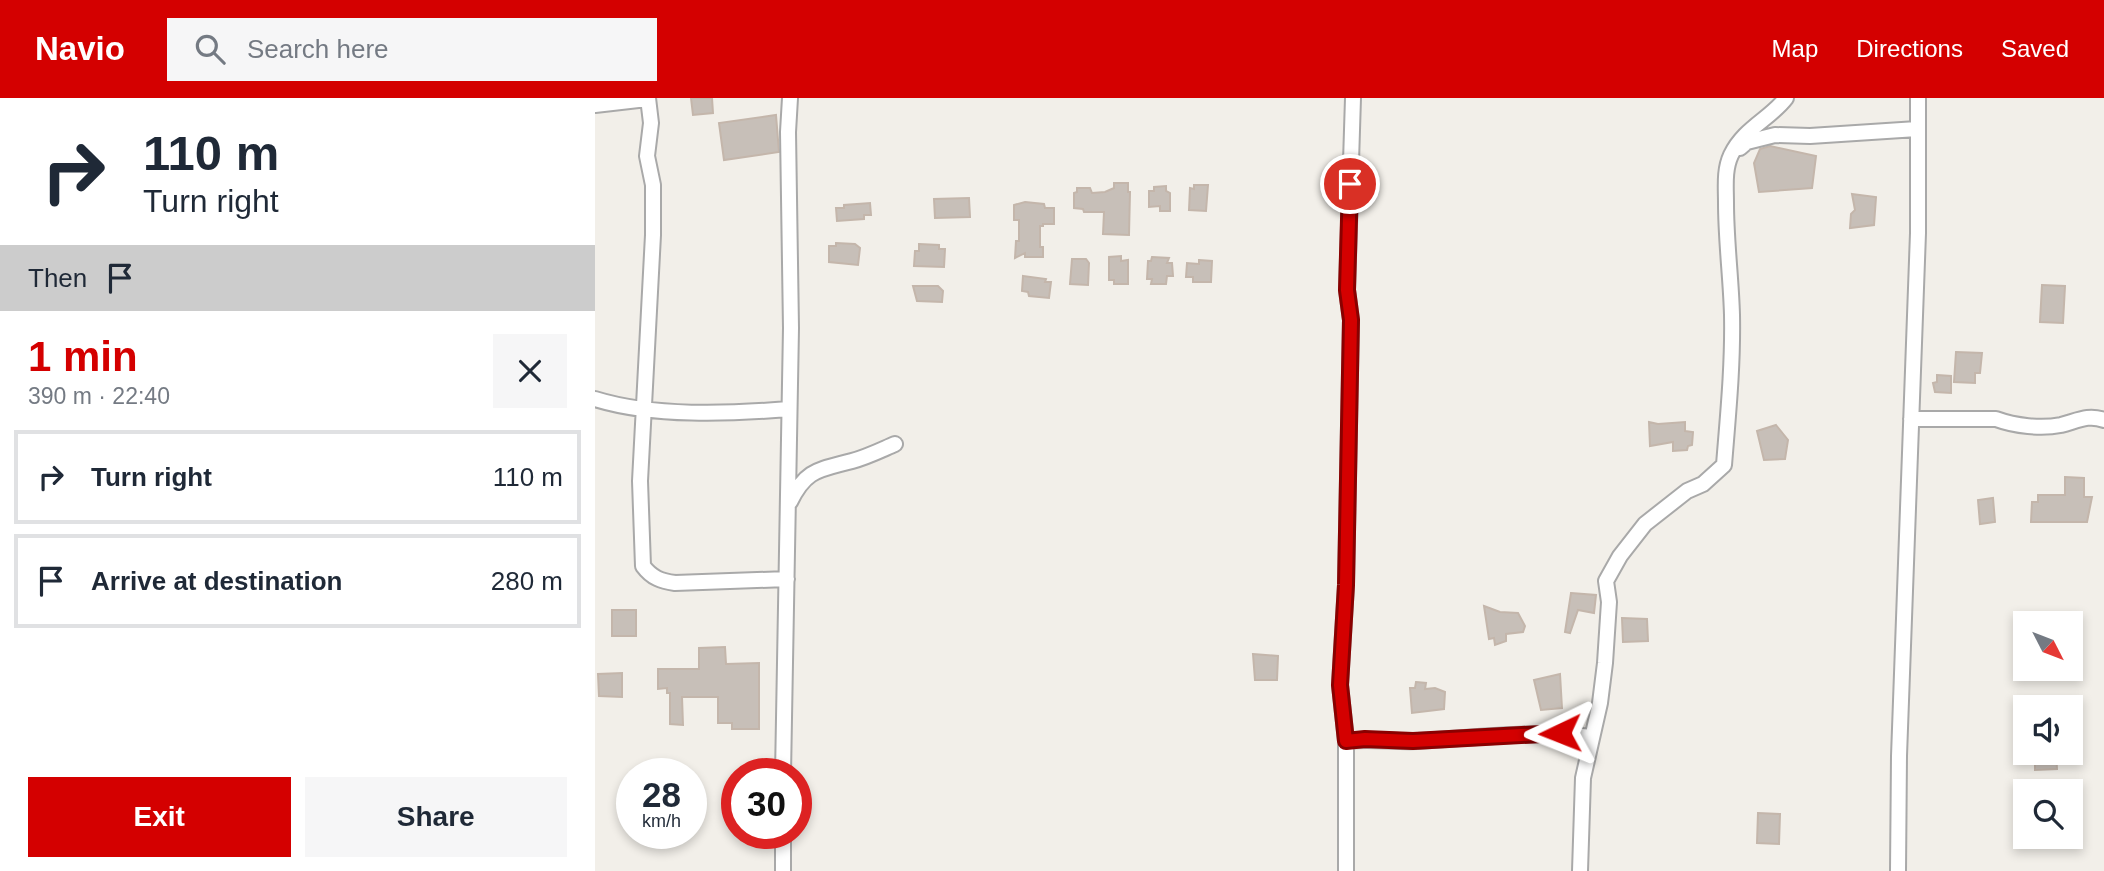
<!DOCTYPE html>
<meta charset="utf-8">
<style>
:root{--surface:#fff;--page:#f6f6f7;--text:#1f2937;--muted:#747a83;--line:#e0e1e3;--accent:#d40000}
body{margin:0;font-family:Arial,sans-serif;background:var(--page);color:var(--text);height:100vh;display:flex;flex-direction:column;font-size:26px;white-space:nowrap}
*{box-sizing:border-box;margin:0}
p{font-size:23px;color:var(--muted)}
.icon{flex:none;width:38px;height:38px;fill:none;stroke:currentColor;stroke-width:2;stroke-linecap:round;stroke-linejoin:round}
.map{position:relative;flex:1;overflow:hidden}
.panel{display:flex;flex-direction:column;background:var(--surface);width:595px}
.panel>*{flex:none}
.banner{background:#fff;color:var(--text);overflow:hidden}
.needle{width:46px;rotate:132deg}
.buttons{position:absolute;left:1418px;top:513px;display:grid;gap:14px}
.buttons a{display:grid;place-items:center;width:70px;height:70px;border-radius:0px;background:var(--surface);box-shadow:0 4px 10px #0003;font-size:35px}
.speed{position:absolute;left:21px;top:660px;display:flex;gap:14px;font-size:35px;font-weight:700;text-align:center}
.speed>*{display:grid;place-content:center;width:91px;height:91px;border-radius:50%;background:var(--surface);box-shadow:0 4px 10px #0003;line-height:1}
.speed small{font-size:18px;font-weight:400}
.speed .limit{border:10px solid #d22;background:#fff;color:#111}
.pin{position:absolute;display:grid;place-items:center;width:60px;height:60px;color:#fff;margin:-30px;border:4px solid #fff;border-radius:50%;box-shadow:0 2px 7px #0007}
.me{position:absolute;width:77px;margin:-38px;rotate:268deg;stroke-linejoin:round;filter:drop-shadow(0 0 5px #0008)}
.turn{display:flex;align-items:center;gap:24px;height:147px;padding:0 28px;font-size:32px}
.turn .icon{width:91px;height:91px;stroke-width:2.5}
.turn b{display:block;font-size:49px;line-height:60px}
.then{display:flex;align-items:center;height:66px;padding:0 28px;background:#0003;gap:14px;font-size:26px}
.round{display:grid;place-items:center;flex:none;width:74px;height:74px;border-radius:0px;background:var(--page)}
.headline{display:flex;align-items:center;justify-content:space-between;height:119px;padding:0 28px}
h1{font-size:42px;font-weight:700;line-height:52px;color:var(--accent)}
.action{display:flex;gap:14px;margin-top:auto;padding:14px 28px}
.action a{flex:1;height:80px;border-radius:0px;background:var(--accent);color:#fff;font-size:28px;font-weight:700;line-height:80px;text-align:center}
.action a+a{background:var(--page);color:var(--text)}
ul{padding:0;list-style:none}
li{display:flex;align-items:center;gap:21px;height:94px;margin:0 14px 10px;padding:0 14px;border:4px solid var(--line);border-radius:0px}
li div{flex:1}
li b{display:block;font-size:26px}
li em{font-style:normal}
header{display:flex;align-items:center;gap:42px;box-sizing:border-box;height:98px;padding:0 35px;background:var(--accent);color:#fff}
header strong{font-size:33px}
nav{display:flex;gap:38px;margin-inline-start:auto;font-size:24px}
.search{width:490px;height:63px;background:var(--page);display:flex;align-items:center;gap:18px;box-sizing:border-box;padding:0 24px;border-radius:0px;color:var(--muted);font-size:26px}
main{display:flex;flex:1;min-height:0}
.map>svg:first-child{display:block}
.building{fill:#c7bfb8;stroke:#c4b6ab;stroke-width:2}
.lines{fill:none;stroke-linecap:round;stroke-linejoin:round}
.minor-casing{stroke:#a9a9a9;stroke-width:18}
.minor{stroke:#fff;stroke-width:14}
.route-casing{stroke:#8a0000;stroke-width:18}
.route{stroke:#d40000;stroke-width:12}
</style>
<header>
<strong>Navio</strong>
<div class="search"><svg class="icon" aria-label="search" viewBox="0 0 24 24"><circle cx="10" cy="10" r="6"/><path d="M15 15l6 6"/></svg>Search here</div>
<nav><a>Map</a><a>Directions</a><a>Saved</a></nav>
</header>
<main>
<section class="panel">
<div class="banner">
<div class="turn"><svg class="icon" aria-label="right" viewBox="0 0 24 24"><path d="M7 20v-9h11M14 6l5 5-5 5"/></svg><div><b>110 m</b>Turn right</div></div>
<div class="then">Then<svg class="icon" aria-label="arrive" viewBox="0 0 24 24"><path d="M6 21V4h12l-3 4 3 4H6"/></svg></div>
</div>
<div class="headline"><div><h1>1 min</h1><p>390 m · 22:40</p></div><a class="round"><svg class="icon" aria-label="close" viewBox="0 0 24 24"><path d="M6 6l12 12M18 6L6 18"/></svg></a></div>
<ul>
<li><svg class="icon" aria-label="right" viewBox="0 0 24 24"><path d="M7 20v-9h11M14 6l5 5-5 5"/></svg><div><b>Turn right</b></div><em>110 m</em></li>
<li><svg class="icon" aria-label="arrive" viewBox="0 0 24 24"><path d="M6 21V4h12l-3 4 3 4H6"/></svg><div><b>Arrive at destination</b></div><em>280 m</em></li>
</ul>
<div class="action"><a>Exit</a><a>Share</a></div>
</section>
<div class="map">
<svg width="1509" height="773" viewBox="0 0 1509 773">
<rect width="100%" height="100%" fill="#f2efe9"/>
<path class="building" d="M96,0h21l1,15 -20,2z
M181,17l3,37 -55,8 -5,-37z
M1175,48l46,10 -4,32 -53,4 -5,-29 6,-14z
M519,85h14v9h2l-1,43 -26,-1 1,-22h-20l-1,-3 -9,-1v-15l3,-1v-4h13l2,5 13,-1 9,-4z
M599,87h14l-2,26 -17,-1 1,-22 4,1z
M571,88v5l4,2v18h-10v-5l-11,1v-16h5v-4z
M1257,96l24,3 -2,28 -24,3 1,-14 4,-4z
M374,100l1,19 -35,1 -1,-19z
M430,104l19,2 1,4h9v16h-11v2h-3v21h3v10h-18v-4l-10,5 1,-17h3v-21h-5v-15z
M275,105l1,12h-7v4l-27,2 -1,-13h8v-3z
M241,145l19,1 5,4 -2,17 -29,-3v-16h7z
M324,146l20,1v4h6l-1,18 -30,-1 1,-15h4z
M526,158v5l7,-1v24h-14v-4h-5v-23z
M557,159l17,1 -2,5h5l1,13h-6l-1,8h-15l1,-5h-5l1,-18h3z
M477,161h14l3,4 -1,22 -18,-1z
M604,162l13,1 -1,21h-18v-5h-7l1,-14 12,1z
M428,178l23,3 -1,3h6l-2,16 -20,-2 -1,-4 -6,-1z
M1447,187l23,1 -2,37 -23,-1z
M318,188h25l5,5 -1,11 -25,-1z
M1361,254l26,1 -2,20h-5v10l-21,-1z
M1342,277l14,1v17l-16,-1 -2,-9 4,-1z
M1054,324l9,2 27,-2v9l8,1 -1,13 -4,1 -1,4 -14,1v-9l-23,4z
M1181,327l12,15 -3,19 -21,1 -7,-29z
M1470,379l19,1v19h8l-5,25h-56l1,-20h6v-7h27z
M1398,400l2,24 -15,2 -2,-24z
M976,495l25,2 -2,18 -16,-3 -8,23 -5,-1z
M889,508l16,6 18,1 7,13 -2,6 -17,2v7l-11,4 -1,-7 -5,1z
M17,512h24v26h-24z
M1027,520l25,1 1,22 -25,1z
M130,549l1,17 33,-1v66h-27v-6h-14v-26h-36l1,28 -13,-1v-31h-3v-5l-9,1v-20h41v-21z
M658,556l25,2 -1,24h-22z
M27,575v24l-23,-1 -1,-22z
M965,576l2,34 -21,2 -7,-30z
M821,584l10,1 -1,6 10,-1 10,4 -1,17 -32,4 -2,-25h5z
M1440,654h21l1,17 -22,1z
M1163,715l22,1 -1,30 -22,-1z"/>
<g class="lines">
<defs>
<path id="minor" d="M53,0l3,25 -4,33 6,29v50l-13,246 3,85c9,12 18,15 32,17l112,-4
M0,7l52,-6
M1145,50l7,-6 28,-7 35,1 107,-7
M0,301c58,18 134,15 194,10
M1316,321h85c19,7 45,10 65,6 16,-4 27,-11 43,-5
M195,404c16,-33 29,-32 62,-41 15,-4 29,-11 43,-17
M751,643c24,-3 47,1 71,0 58,-3 116,-11 174,-4
M188,676l8,-446 -3,-196 2,-34
M188,773v-38
M751,773v-130l-6,-56 6,-100 5,-265 -4,-30 6,-192
M985,773l3,-93 17,-75 5,-40 4,-61 -3,-21 14,-25 25,-32 42,-33 16,-7 21,-19c4,-50 9,-100 8,-150 -1,-37 -6,-74 -6,-112 0,-16 -2,-33 5,-48 13,-27 39,-36 55,-57
M1303,773l1,-115 19,-523v-135"/>
</defs>
<use href="#minor" class="minor-casing"/>
<use href="#minor" class="minor"/>
</g>
<g class="lines">
<defs>
<path id="route" d="M755,86l-3,106 4,30 -5,265 -6,100 6,56 19,-2 48,2 147,-8"/>
</defs>
<use href="#route" class="route-casing"/>
<use href="#route" class="route"/>
</g>
</svg>
<div class="buttons">
<a><svg class="needle" viewBox="-14 -14 28 28"><path d="M0-13l5 13h-10z" fill="#e53935"/><path d="M0 13l5-13h-10z" fill="#747a83"/></svg></a>
<a><svg class="icon" aria-label="sound" viewBox="0 0 24 24"><path d="M4 9h4l5-4v14l-5-4H4zM17 9q2 3 0 6"/></svg></a>
<a><svg class="icon" aria-label="search" viewBox="0 0 24 24"><circle cx="10" cy="10" r="6"/><path d="M15 15l6 6"/></svg></a>
</div>
<div class="speed"><div>28<small>km/h</small></div><div class="limit">30</div></div>
<div class="pin" style="left:755px;top:86px;background:#d93025"><svg class="icon" aria-label="arrive" viewBox="0 0 24 24"><path d="M6 21V4h12l-3 4 3 4H6"/></svg></div>
<svg class="me" style="left:965px;top:635px" viewBox="-20 -20 40 40"><path d="M0-17L14 15 0 8-14 15z" fill="#d40000" stroke="#fff" stroke-width="4"/></svg>
</div>
</main>
